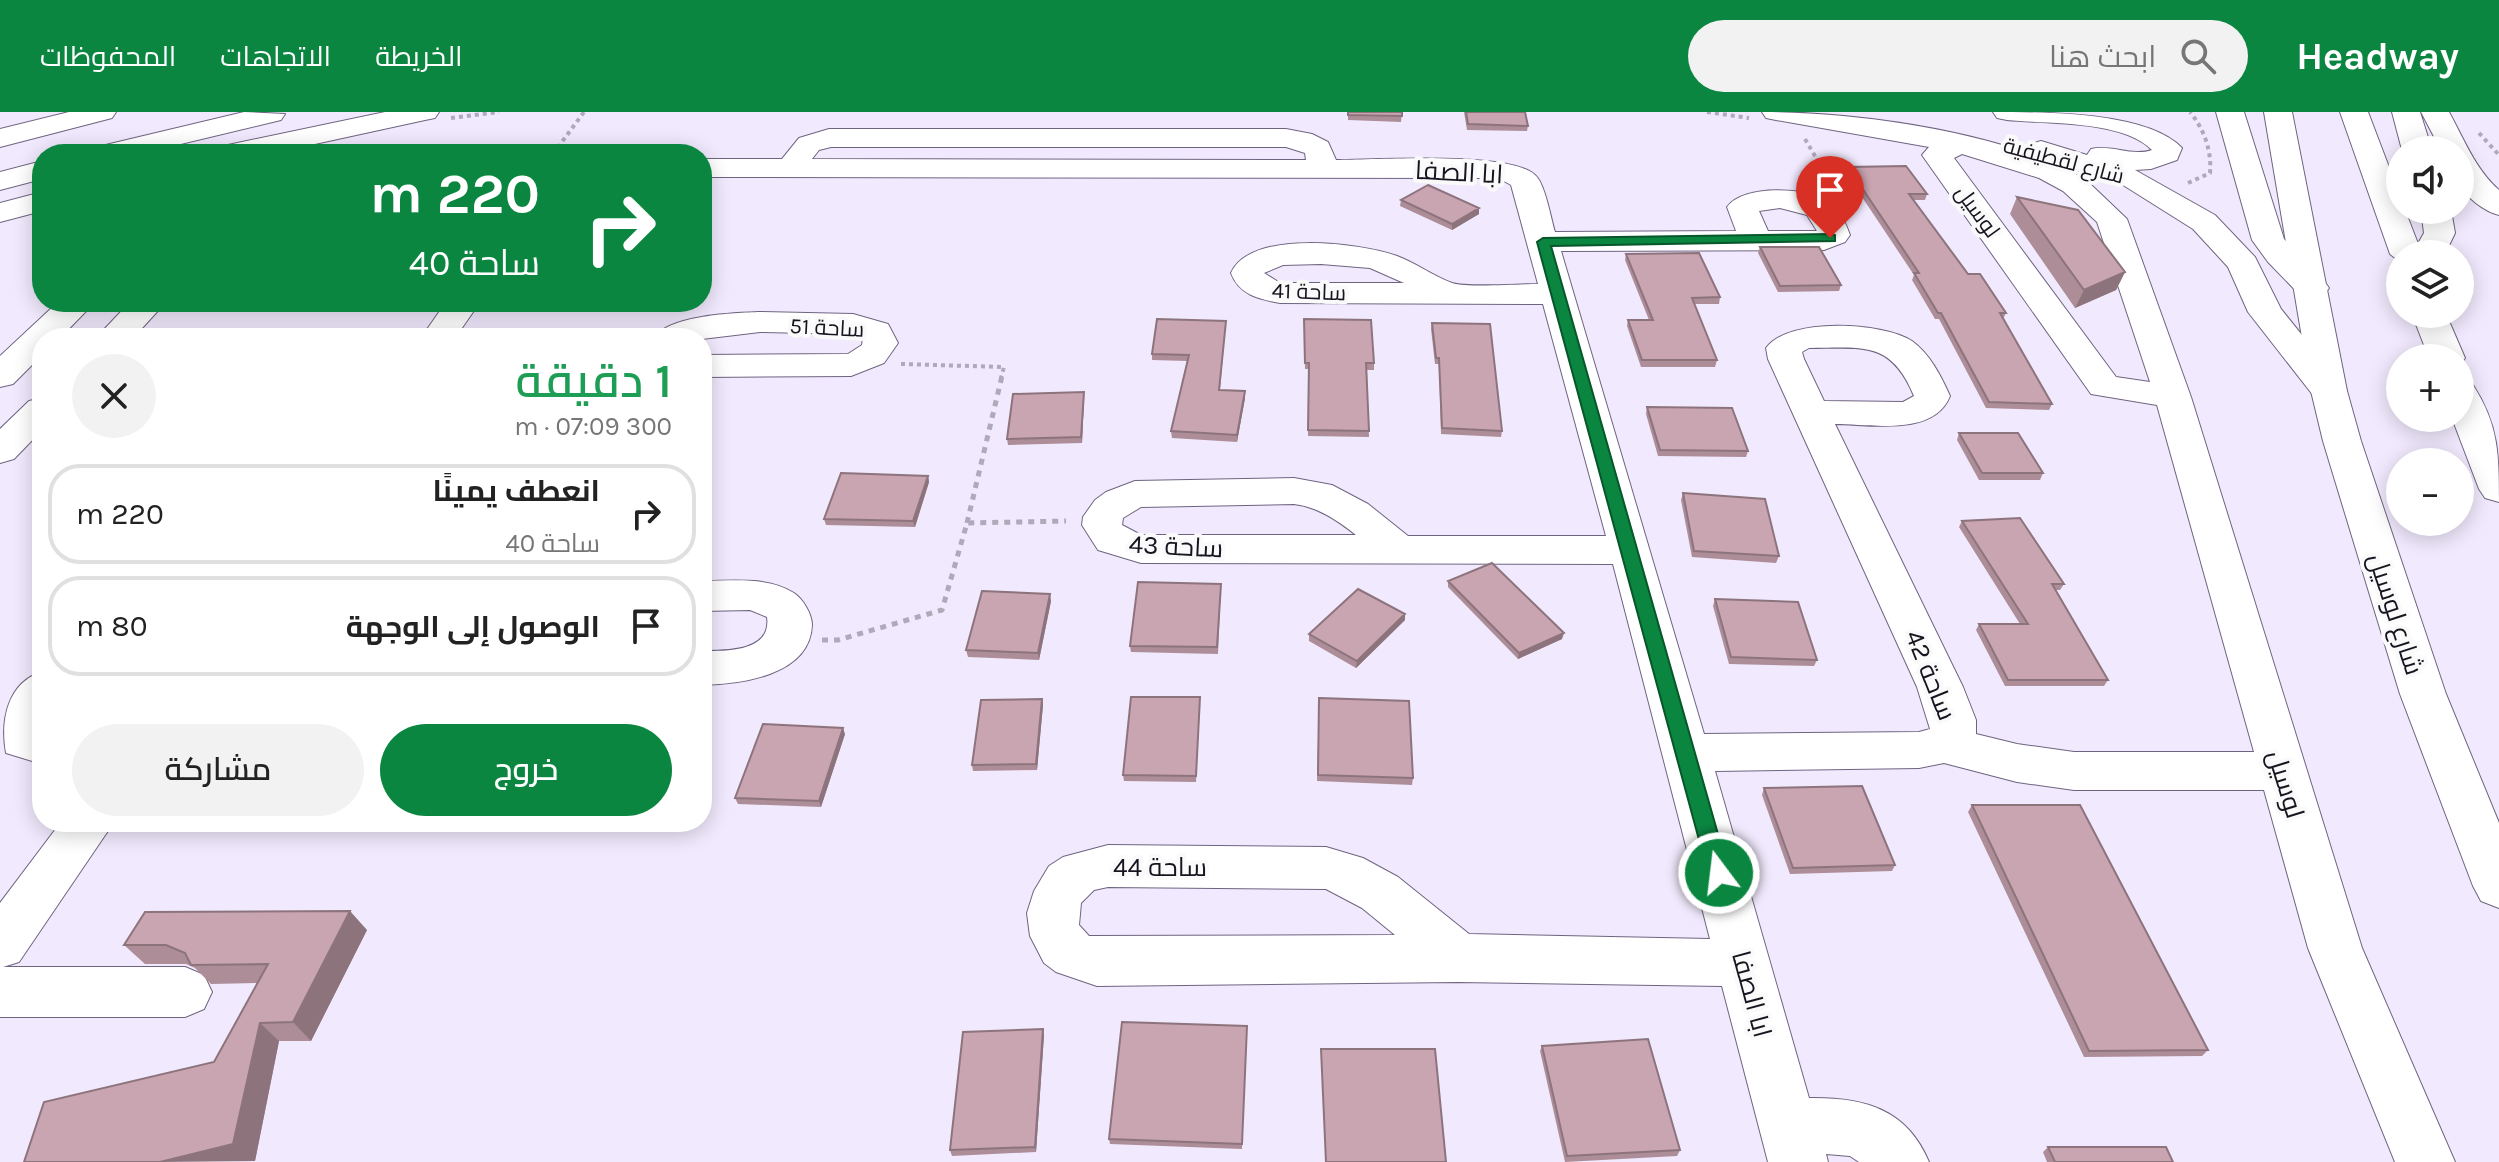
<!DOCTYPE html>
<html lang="ar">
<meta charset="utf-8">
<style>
:root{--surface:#fff;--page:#f2f2f2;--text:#222;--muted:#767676;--line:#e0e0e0;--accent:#0b8641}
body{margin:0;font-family:Karla,Cairo,sans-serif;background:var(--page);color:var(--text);direction:rtl;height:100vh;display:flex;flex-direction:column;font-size:30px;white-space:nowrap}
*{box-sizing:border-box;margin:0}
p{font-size:26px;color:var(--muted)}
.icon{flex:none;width:44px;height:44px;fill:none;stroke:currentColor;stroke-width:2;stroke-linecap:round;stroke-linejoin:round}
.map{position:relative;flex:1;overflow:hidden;direction:ltr}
.drawer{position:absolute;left:32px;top:216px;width:680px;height:504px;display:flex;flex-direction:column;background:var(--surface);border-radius:32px;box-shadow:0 4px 20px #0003;direction:rtl}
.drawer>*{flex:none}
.top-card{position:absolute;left:32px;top:32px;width:680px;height:168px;border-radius:32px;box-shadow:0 4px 20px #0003;direction:rtl;background:#0b8641;color:#fff;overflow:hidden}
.buttons{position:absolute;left:2386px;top:24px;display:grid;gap:16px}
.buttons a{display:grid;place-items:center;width:88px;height:88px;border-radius:50%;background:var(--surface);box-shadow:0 4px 20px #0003;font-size:40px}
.pin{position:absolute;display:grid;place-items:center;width:68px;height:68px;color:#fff;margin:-82px -34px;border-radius:50% 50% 50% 0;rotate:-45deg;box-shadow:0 0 8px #0007}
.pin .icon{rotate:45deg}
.me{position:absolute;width:88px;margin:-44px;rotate:345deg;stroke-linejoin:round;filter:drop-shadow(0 0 6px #0008)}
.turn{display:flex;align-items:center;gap:28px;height:168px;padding:0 40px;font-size:36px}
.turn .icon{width:104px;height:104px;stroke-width:2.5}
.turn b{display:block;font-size:56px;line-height:68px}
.round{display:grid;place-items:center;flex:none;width:84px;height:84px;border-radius:42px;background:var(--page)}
.head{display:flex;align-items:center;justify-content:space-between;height:136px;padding:0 40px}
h1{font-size:48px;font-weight:600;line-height:60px;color:#1e9e55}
.action{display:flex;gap:16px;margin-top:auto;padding:16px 40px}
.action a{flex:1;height:92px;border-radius:48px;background:var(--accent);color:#fff;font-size:32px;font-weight:600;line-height:92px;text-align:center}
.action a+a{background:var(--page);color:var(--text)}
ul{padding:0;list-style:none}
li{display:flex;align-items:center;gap:24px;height:100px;margin:0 16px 12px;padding:0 24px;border:4px solid var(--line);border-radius:32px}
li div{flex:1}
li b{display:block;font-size:30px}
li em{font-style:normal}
header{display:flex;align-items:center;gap:48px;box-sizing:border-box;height:112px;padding:0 40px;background:var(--accent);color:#fff}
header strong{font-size:38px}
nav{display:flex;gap:44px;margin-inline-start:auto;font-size:28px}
.search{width:560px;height:72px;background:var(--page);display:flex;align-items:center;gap:20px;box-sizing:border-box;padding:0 28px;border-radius:44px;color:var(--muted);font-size:30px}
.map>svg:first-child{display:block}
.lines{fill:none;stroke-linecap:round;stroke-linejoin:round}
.minor-casing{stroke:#6f6480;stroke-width:2}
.major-casing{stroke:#6f6480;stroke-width:2}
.highway-casing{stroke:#6f6480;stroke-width:2}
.path-far1{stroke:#b0a9ba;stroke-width:4;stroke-dasharray:4 4;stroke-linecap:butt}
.path{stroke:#b0a9ba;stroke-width:5;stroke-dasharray:6 6;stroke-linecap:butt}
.minor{fill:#fff;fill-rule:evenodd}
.major{fill:#fff;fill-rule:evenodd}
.highway{fill:#fff;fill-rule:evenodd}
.wall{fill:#ad8e98}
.shaded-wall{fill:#8d747c}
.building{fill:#c9a5b1;stroke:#8d747c;stroke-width:2}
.route{fill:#0b8641;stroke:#07572a;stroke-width:2}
.labels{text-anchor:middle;stroke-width:8;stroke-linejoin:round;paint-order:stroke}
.far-street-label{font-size:22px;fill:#18141f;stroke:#fafafa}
.street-label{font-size:26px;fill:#18141f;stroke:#fafafa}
</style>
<header>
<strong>Headway</strong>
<div class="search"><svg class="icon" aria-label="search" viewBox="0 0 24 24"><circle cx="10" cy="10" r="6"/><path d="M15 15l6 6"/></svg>ابحث هنا</div>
<nav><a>الخريطة</a><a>الاتجاهات</a><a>المحفوظات</a></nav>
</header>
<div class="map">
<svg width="2499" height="1050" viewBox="0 0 2499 1050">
<rect width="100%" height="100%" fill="#f1e9fd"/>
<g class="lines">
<defs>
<path id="minor" d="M69,0h47l-4,6 -112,29v-18z
M244,0l41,2 -4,6 -142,34h-51l5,-6z
M385,0h54l-4,6 -10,2 -156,34h-56l5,-6 10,-3z
M1762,0c84,0 188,14 268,42l-4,-4 5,-6 10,-3 46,14 4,-6c20,-5 41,8 61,1 -29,-30 -105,-26 -145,-30l-10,-2 -4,-6c53,0 155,0 189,36l-5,12 -26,9 -16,1 80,45 40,42 26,52 66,82 -5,8 -13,3 -13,-3 -68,-87 -20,-45 -35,-38 -70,-44 -65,-20 27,14 42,40 64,178 171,551 93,214h-60l-87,-214 -44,-158h-190l-57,-8 -73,-19 -25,5 -204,3 94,327c55,-1 98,11 120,64h-70l-9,-6 -24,-2 2,8h-60l-46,-176 -264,-4 -361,4 -41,-14 -12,-9 -14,-27 -3,-23 7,-22 15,-25 14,-9 45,-12 218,2 37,11 35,19 71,57 241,5 -97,-375 -472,-1 -43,-13 -16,-25 1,-8 12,-17 11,-8 29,-11 159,-3 38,7 36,19 40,32h198l-63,-232 -263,-1c-21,-4 -41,-8 -49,-30 19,-44 129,-30 166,-17 19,7 36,20 55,27 17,5 65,1 86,1l-27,-99 -9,-5 -20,-2 -780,-1v-18h80l17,-21 30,-9h457l26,5 16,8 8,18c39,0 174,-9 199,15 10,8 16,44 20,57l181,-1 -9,-24c16,-23 81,-20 103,-5 10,8 16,22 20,33l-5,7 -21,8 -263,1 143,483 215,-2 11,-3 -13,-42 -149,-328 -2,-11c22,-31 117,-26 146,-7 18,13 29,35 38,55 -16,41 -80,28 -115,28l128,263 13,33v14l41,10 57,8h180l-97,-347 -66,-11 -169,-239 7,-8 -153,-27 -10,-2zM831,35h455l19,6 1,7 -494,-1 7,-9zM1962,42l77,24 24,13 34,31 53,160 -34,-5 -162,-219zM1780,96l27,7 10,16h-49l-9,-20zM1321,152l49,4 34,15h-124l-16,-10 19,-8zM1809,236c53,0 82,-8 105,48l-11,6 -79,-1 -20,-42 -2,-7zM1294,392c24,3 43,16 62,31h-215l-19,-10 1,-7 18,-11zM1108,775l218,2 36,19 33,27 -306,1 -10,-11 2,-22 13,-13z
M2392,0h28l12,38h-30z
M2421,0h28c15,27 26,57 50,78v25c-13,-3 -35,-18 -39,-32 -3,-9 0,-23 0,-33h-19z
M42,49v18l-42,11v-18z
M42,80v19l-42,11v-19z
M2421,98h30l4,23 -10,21h-33l12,-21z
M58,190h37l-35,36h-18v17l-29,29 -13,3v-31z
M130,190h36l-33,36h-37z
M446,190h34l-25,36h-34z
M760,200l93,2 35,10 10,19 -14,20 -33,13 -149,1v-22l146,-1 14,-9 1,-7 -10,-4 -93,-2 -58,7 -48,-1c15,-23 80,-25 106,-26z
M42,286v32l-28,29 -14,4v-34l29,-28z
M702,469c30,0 65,-5 92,12 9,6 18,21 18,32 -2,51 -72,59 -110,60v-34c24,0 70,1 65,-34l-17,-7 -48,1z
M42,560v92l-36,-11c-6,-33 2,-71 36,-81z
M61,710h53l-95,140 -16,5h182l19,8 8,17 -8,17 -19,8h-185v-114z"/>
<path id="major" d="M2216,0h28l40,127 40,42 5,7 -5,7 -12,3 -12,-3 -32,-33 -16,-22z"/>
<path id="highway" d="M2264,0h28l55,279 14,50 85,253 53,129v85l-18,-7 -8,-15 -73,-192 -77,-253 -12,-50z
M2340,0h28l32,84v14h5l17,44h-22v8l-10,-8z
M2412,202h34l19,44 -5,7v-7h-31z
M2460,270l13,3c26,40 26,71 26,117l-14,-4 -6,-9 -27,-71h8z"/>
</defs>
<use href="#minor" class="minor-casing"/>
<use href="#major" class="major-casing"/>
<use href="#highway" class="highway-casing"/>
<path class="path-far1" d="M1707,0l42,6
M451,6l48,-6
M2479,21l20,22
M1805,27l27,46
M553,42l31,-42
M2188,71l22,-10c2,-22 -6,-44 -20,-61
M901,252l103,3 -3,11"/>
<path class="path" d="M967,411l35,-147
M822,528h16l104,-30 25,-87 99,-2"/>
<use href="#minor" class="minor"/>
<use href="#major" class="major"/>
<use href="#highway" class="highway"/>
</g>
<path class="wall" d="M1348,0h54l-1,10 -53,-2z
M1464,0h61l3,14 -1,5 -60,-1z
M1848,55l79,27 -2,6h-12l55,74 38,39 -3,6 49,85 -3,6 -63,-2 -47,-89h-4l-23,-39 2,-5 -68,-102z
M2017,85l108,75 -9,18 -41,18 -65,-94z
M1401,88l78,8v6l-27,16 -52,-24z
M1760,135l81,38 -2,6 -61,1 -20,-39z
M1626,142l94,43 -1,7h-25l23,56 -2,7h-74l-14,-41 1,-6h21l-24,-60z
M1304,207l70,44v7h-7l2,67 -61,-1v-67h-3z
M1226,209l-6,69 25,8 -8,44 -65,-4 -1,-7 16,-70 -35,-1v-6z
M1432,211l70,108 -1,6 -60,-3 -2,-70h-4l-4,-35z
M1084,286l-2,45 -74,2 -1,-6z
M1647,295l101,44 -2,6 -88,-1 -12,-42z
M1959,321l84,40 -3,7h-61l-22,-40z
M928,364l1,6 -14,45 -89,-2 -2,-6z
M1683,381l96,63 -3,7 -84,-6 -11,-57z
M1962,409l102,63 -4,6h-4l52,90 -4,6h-99l-29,-56 3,-6h41l-61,-97z
M1448,469l114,58 -44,20 -70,-72z
M1221,472l-3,70 -87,-2 -1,-6z
M1715,487l102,61 -3,6 -85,-2 -16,-58z
M1051,489l-12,59 -71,-3 -2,-7z
M1405,508l-49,48 -47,-27v-7z
M1319,586l94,80 -1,7 -95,-4z
M1042,587l1,6 -6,65 -64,1 -1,-6z
M1200,591l-4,79 -72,-1 -1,-6z
M845,622l-24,73 -83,-3 -3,-6z
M1764,676l131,77 -3,6 -102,3 -28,-79z
M1972,693l236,245 -6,6 -118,1 -116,-245z
M367,818l-56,111h-32l-24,120 -41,-99 43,-79 -46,1 -16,-16 -9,-4h-41l-21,-19z
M1247,914l-5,123 -132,-5 -1,-5z
M1044,923l-8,117 -84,4 -2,-6z
M1542,934l138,104 -3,6 -112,6 -25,-111z
M2048,1035l125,15h-126l-4,-10z"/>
<path class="shaded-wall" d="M1479,96v6l-27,16v-6z
M2125,160l-9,18 -41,18 9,-18z
M1245,279v7l-8,44v-7z
M1084,280v6l-2,45 -1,-6z
M928,364l1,6 -14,45 -2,-6z
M1050,482l1,7 -12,59 -1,-7z
M1405,502v6l-49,48 1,-7z
M1564,521l-2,6 -44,20 1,-6z
M1042,587l1,6 -6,65 -1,-6z
M843,616l2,6 -24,73 -2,-6z
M350,799l17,19 -56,111 -18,-19z
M260,911l19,18 -24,120 -95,1z
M1043,917l1,6 -8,117 -1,-5z"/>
<path class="building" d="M1348,0h54v4l-54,-1z
M1466,0h59l3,14 -60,-2z
M1906,54l21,28h-18l59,80h12l26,39h-6l52,91 -63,-2 -48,-89h-3l-24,-40h5l-71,-106z
M1428,73l51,23 -27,16 -51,-24z
M2017,85l61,13 47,62 -41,18z
M1760,135h59l22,38 -61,1z
M1699,141l21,44 -28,1 25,62h-75l-14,-40h25l-27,-66z
M1157,207l69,2 -7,69 26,1 -8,44 -66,-4 18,-76 -37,-1z
M1304,207l67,1 3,43h-8l3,68 -61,-1 1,-67h-4z
M1432,211l58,1 12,107 -60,-3 -3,-70h-3z
M1084,280l-3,45 -74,2 6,-45z
M1647,295l85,1 16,43 -88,-1z
M1959,321h59l25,40h-61z
M841,361l87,3 -15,45 -89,-2z
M1683,381l82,6 14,57 -85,-5z
M2020,406l44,66h-12l56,96h-100l-29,-56h49l-66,-103z
M1492,451l72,70 -45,20 -71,-72z
M1138,470l83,2 -4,63 -87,-1z
M1358,477l47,25 -48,47 -48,-27z
M982,479l68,3 -12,59 -72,-3z
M1715,487l83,3 19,58 -86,-3z
M1131,585h69l-4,79 -73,-1z
M1319,586l90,3 4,77 -95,-3z
M1042,587l-6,65 -64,1 9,-65z
M763,612l80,4 -24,73 -84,-3z
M1862,674l33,79 -102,3 -29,-80z
M1972,693h108l128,245 -119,1z
M350,799l-57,111 -33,1 -27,121 -73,18h-136l20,-60 170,-40 54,-98 -77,1 -6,-12 -19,-8h-42l21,-33z
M1122,910l125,4 -5,118 -133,-5z
M1043,917l-8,118 -85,3 13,-118z
M1648,927l32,111 -113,6 -25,-110z
M1321,937h114l11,113h-120z
M2048,1035h118l7,15h-118z"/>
<path class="route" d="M1830,122l5,1v6l-284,5 178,627 -3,6 -7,3 -8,-3 -3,-6 -171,-631 6,-4z"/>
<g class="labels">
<g class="far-street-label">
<text transform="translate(2064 48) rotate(15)" y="8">شارع لقطيفية</text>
<text transform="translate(1978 99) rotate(54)" y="8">لوسيل</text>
<text transform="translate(1309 179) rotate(2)" y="8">ساحة 41</text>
<text transform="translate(827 215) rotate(3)" y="8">ساحة 51</text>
</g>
<g class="street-label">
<text transform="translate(1459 60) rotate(3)" y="9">ابا الصفا</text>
<text transform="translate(1176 434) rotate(3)" y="9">ساحة 43</text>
<text transform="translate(2396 502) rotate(72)" y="9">شارع لوسيل</text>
<text transform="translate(1931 563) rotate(68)" y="9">ساحة 42</text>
<text transform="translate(2286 672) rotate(73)" y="9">لوسيل</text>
<text x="1160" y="764">ساحة 44</text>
<text transform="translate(1752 882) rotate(75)" y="9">ابا الصفا</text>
</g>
</g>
</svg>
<div class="buttons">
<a><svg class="icon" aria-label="sound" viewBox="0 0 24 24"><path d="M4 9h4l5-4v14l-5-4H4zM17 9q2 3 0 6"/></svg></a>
<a><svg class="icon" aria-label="layers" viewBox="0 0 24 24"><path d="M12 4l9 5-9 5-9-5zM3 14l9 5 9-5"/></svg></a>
<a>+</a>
<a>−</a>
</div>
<div class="pin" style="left:1830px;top:126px;background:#d93025"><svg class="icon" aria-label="arrive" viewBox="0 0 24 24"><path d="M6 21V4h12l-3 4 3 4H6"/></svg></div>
<svg class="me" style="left:1719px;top:761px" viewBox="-20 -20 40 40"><circle r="17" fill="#0b8641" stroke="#fff" stroke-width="3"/><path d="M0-11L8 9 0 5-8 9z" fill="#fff"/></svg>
<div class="top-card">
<div class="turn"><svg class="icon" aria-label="right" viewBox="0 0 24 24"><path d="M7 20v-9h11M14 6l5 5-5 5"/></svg><div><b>220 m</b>ساحة 40</div></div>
</div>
<section class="drawer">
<div class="head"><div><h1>1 دقيقة</h1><p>300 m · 07:09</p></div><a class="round"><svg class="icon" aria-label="close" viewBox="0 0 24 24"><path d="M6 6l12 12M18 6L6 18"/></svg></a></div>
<ul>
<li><svg class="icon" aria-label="right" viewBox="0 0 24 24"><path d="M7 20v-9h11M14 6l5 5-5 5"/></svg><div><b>انعطف يمينًا</b><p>ساحة 40</p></div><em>220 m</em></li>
<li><svg class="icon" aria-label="arrive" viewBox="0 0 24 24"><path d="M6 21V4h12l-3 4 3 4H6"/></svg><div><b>الوصول إلى الوجهة</b></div><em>80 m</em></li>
</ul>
<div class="action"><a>خروج</a><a>مشاركة</a></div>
</section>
</div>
